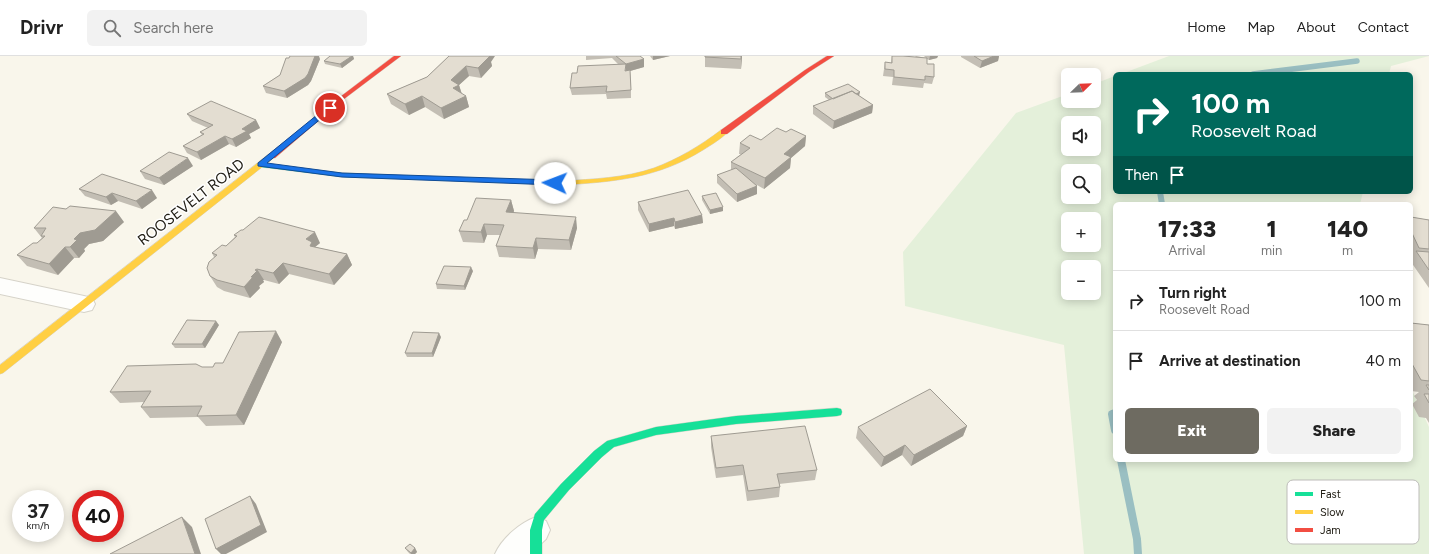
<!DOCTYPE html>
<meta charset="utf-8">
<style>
:root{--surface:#fff;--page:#f2f2f2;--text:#222;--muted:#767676;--line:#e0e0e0;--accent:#6e6b61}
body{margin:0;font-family:Figtree,sans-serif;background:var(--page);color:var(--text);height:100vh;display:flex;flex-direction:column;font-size:15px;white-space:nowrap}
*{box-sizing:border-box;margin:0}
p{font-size:13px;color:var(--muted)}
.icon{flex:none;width:22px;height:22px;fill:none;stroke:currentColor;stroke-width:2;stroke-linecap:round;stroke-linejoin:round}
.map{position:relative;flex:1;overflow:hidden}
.sheet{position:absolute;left:1113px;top:146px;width:300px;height:260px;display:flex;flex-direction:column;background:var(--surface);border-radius:6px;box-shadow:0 2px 10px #0003}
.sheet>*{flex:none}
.top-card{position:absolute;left:1113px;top:16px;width:300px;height:122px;border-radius:6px;box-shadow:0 2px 10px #0003;background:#00695c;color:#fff;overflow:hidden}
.needle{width:26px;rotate:67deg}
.controls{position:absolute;left:1061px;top:12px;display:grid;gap:8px}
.controls a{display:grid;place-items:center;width:40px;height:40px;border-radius:6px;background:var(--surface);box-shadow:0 2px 10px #0003;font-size:20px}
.speed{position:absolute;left:12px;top:434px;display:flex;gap:8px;font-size:20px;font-weight:700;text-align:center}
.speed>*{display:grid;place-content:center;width:52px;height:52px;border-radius:50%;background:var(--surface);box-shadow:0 2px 10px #0003;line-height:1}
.speed small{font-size:10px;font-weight:400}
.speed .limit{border:6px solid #d22;background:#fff;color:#111}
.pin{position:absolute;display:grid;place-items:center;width:34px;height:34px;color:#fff;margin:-17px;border:2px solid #fff;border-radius:50%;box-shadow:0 1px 4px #0007}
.me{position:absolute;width:44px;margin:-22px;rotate:272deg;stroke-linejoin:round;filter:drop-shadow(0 0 3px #0008)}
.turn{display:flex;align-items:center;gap:14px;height:84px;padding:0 12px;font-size:18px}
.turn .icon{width:52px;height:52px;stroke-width:2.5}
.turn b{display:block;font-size:28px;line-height:34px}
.then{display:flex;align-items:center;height:38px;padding:0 12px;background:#0003;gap:8px;font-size:15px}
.eta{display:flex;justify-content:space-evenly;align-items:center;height:68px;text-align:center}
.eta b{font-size:24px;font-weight:800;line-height:28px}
.button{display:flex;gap:8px;margin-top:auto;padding:8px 12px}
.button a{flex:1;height:46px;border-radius:6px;background:var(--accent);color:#fff;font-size:16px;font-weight:800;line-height:46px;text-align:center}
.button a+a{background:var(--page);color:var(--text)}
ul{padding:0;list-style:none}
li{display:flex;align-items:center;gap:12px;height:60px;padding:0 12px;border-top:1px solid var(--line)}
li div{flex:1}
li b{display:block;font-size:15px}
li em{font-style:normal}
header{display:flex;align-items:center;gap:24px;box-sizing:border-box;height:56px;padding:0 20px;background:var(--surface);border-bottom:1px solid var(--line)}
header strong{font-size:19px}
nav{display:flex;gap:22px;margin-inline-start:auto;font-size:14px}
.search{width:280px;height:36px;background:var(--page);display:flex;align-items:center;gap:10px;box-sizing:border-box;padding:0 14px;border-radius:6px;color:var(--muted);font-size:15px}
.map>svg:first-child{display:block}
.green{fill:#e4f0da;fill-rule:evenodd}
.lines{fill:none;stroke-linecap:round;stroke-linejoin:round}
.stream-far2{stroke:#9abfc2;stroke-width:5.5}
.stream-far1{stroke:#9abfc2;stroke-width:6}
.stream{stroke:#9abfc2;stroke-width:8}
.street-casing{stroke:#d6d3c9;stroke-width:2}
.fast-casing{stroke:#d6d3c9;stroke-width:1}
.slow-casing{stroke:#d6d3c9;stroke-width:1}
.jam-casing{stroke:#d6d3c9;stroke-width:1}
.street{fill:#fefefc;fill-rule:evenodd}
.fast{fill:#16e098;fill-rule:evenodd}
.slow{fill:#ffcf43;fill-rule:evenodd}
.jam{fill:#f24e42;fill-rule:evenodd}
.wall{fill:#c3beb4}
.shaded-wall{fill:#9f9b92}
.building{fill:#e3ddd1;stroke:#9f9b92}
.route{fill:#1a73e8;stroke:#114b97}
.labels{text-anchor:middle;stroke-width:3;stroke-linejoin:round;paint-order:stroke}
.street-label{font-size:15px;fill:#232017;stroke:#fff}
.key{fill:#fff;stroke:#bdbcb9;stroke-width:1}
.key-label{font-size:11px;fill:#232017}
</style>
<header>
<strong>Drivr</strong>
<div class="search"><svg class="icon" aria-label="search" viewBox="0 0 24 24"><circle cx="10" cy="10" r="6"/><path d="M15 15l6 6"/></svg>Search here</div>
<nav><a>Home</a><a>Map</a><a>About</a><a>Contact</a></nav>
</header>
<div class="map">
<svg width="1429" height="498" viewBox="0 0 1429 498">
<rect width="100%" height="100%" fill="#f9f6eb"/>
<path class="green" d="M1169,0h260l-38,10 -2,8h-268z
M1115,20v116h248l-3,12h-245v256h296v-72l18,39v127h-345l-20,-209 -159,-39 -2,-54 113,-139 52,-19v7h26v-17zM1068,67h26v26h-26zM1068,115h26v26h-26zM1068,163h26v26h-26zM1068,211h26v26h-26z"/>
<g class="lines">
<path class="stream-far2" d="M1253,18l104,-13"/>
<path class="stream-far1" d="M1160,136l2,12"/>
<path class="stream" d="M1115,357l-3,1 3,16
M1121,404l16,79 1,15"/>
<defs>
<path id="street" d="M0,222l84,18 8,2 3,6 -3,6 -8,2 -84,-18z
M536,461l10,4 4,9 -4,9 -16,15h-35c7,-16 25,-31 41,-37z"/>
<path id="fast" d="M258,107l84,10 220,8 4,2 -4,2 -220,-8 -81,-10 -4,-2z
M837,352l4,1 1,3 -1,3 -4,1 -101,8 -80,11 -42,12 -12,10 -33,33 -25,30 -2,10v24h-12v-24l5,-16 26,-30 33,-33 13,-10 49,-14 80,-11z"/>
<path id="slow" d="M721,74h3l4,2c-7,7 -17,13 -25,18 -45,28 -89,32 -141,35l-4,-2 4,-2c31,-2 63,-3 92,-13 24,-9 46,-22 67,-38z
M269,98h3l4,2 -273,217 -3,1v-9z"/>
<path id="jam" d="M394,0h7l-57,43 -69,59h-6v-4l71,-57z
M827,0h7l-25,16 -82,62h-6v-4l84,-60z"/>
</defs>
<use href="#street" class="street-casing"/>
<use href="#fast" class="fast-casing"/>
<use href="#slow" class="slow-casing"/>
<use href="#jam" class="jam-casing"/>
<use href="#street" class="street"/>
<use href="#fast" class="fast"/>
<use href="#slow" class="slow"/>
<use href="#jam" class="jam"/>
</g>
<path class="wall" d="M330,0h23l1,3 -12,9 -17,-4 -1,-3z
M449,0l42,6 1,4 -11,12 -12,-2 -10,9 3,9 4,2 3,11 -25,12 -19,-12 -16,8 -18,-11 -4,-10 40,-17z
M586,0h54l4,3v8l-14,4 1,27 -24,1 -1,-5 -34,1 -2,-7 7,-15 42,-8 -7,-7 -26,2z
M650,0h20l-17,4z
M705,0h37l-1,13 -36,-2z
M892,0l24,1 -1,-1h6l-5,1 10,1 -2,-2h14l-1,2 -8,2 -2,-1v5l7,13 -2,7 -8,-1 -1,5 -31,-3 1,-8 -10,-1 2,-14 6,1z
M961,0h38l-1,5 -18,7 -19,-11z
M289,2l31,1 -9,22 -3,4 -21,13 -21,-5 -3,-7 17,-11z
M825,37l34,3 14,9 -1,8 -39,16 -20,-15v-8l16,-6 -4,-3z
M187,58l69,6 4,8 -11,6 2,4 -15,9 -7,-3 -28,16 -14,-7 -4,-7 19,-11 -2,-3 8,-4 -16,-7z
M786,76l20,4 -1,10 -14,12 -1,10 -26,21 -7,-4v9l-20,8 -20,-19v-8l14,-5v-8l10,-8h-2l1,-11 21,-3z
M193,110l-29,19 -19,-6 -5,-8z
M79,133l78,9 -15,11 -24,-8 -7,4 -26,-9z
M702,140l21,11v4l-13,3 -8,-14z
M511,144l3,11 -1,2 64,15 -6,22 -33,-1 -3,10 -36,-2 -3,-11 4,-11h-13l-3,8 -21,-1 -4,-11 8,-11z
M638,146l64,13 1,8 -28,6 -1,-3 -25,6 -11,-22z
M1411,161l18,3v68l-18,-26v-5l2,-2 -2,-2z
M124,166l-21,19 -14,3 -5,5 1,2 -6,7h-5l-16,17 -31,-9 -10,-11 20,-12 5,-5 -8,-10z
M234,179l86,8 -5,4 32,7 5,11 -18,20 -45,-11 -10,10 -15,-4h-1l1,2 -5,4 1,2 -10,10 -26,-7 -7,-4 -7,-11 4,-19 -2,-4 14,-7 9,-9z
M473,215l-8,19 -28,-1 -1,-5z
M1411,267l18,2v98l-3,-5 -7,-1 -7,-13 5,-4 -3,-4 5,-4 -8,-1z
M219,269l-14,23h-30l-3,-4z
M441,281l-8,20h-26l-2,-4z
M282,286l-38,83 -38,1 -8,-9 -48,1 -9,-11 3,-5 -24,1 -10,-11 92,-25h11l10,-4z
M967,370l-4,10 -52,30 -9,-11 -21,12 -25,-29 2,-11z
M711,380l106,34 -2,10 -36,4 1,3 -1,10 -32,4 -4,-26 -27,3 -5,-31z
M405,492h10l2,4 -2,2h-5l-2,-2z"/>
<path class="shaded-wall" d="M314,0h5l1,3 -9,22 -3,4 -21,13 -3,-7z
M352,0h1l1,3 -12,9 -2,-4z
M489,0h6l-4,6 1,4 -11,12 -3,-10z
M653,0h17l-17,4z
M741,0h1l-1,13z
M930,0h8l-1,2 -8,2z
M994,0h5l-1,5 -18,7 2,-7z
M644,3v8l-14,4 1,27v-8l-5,-18v-8z
M466,10l3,10 -11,10 1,-1 3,10 -7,4 -4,-19z
M860,36l-1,4 -23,5z
M422,40l3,11 -16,8 -4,-11z
M466,40l3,11 -25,12 -3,-11z
M873,49l-1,8 -39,16 1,-8z
M256,64l4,8 -11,6 2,4 -15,9 -4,-8 10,-10z
M225,80l4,8 -28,16 -4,-8z
M806,80l-1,10 -14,12 -1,10 -26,21 1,-11 19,-24z
M188,102l5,8 -29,19 -5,-7z
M757,130v8l-20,8v-8z
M152,134l5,8 -15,11 -6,-8z
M112,137l6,8 -7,4 -5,-8z
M511,144l3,11 -5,12 -3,-11z
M723,151v4l-13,3v-4z
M116,155l8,11 -21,19 -14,3 -5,5 1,2 -6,7 -9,-11 4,-8 6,-6z
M702,159l1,8 -28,6v-7z
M576,161l1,11 -6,22 -2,-10z
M674,162v8l-25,6v-8z
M484,168l3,11 -3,8 -3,-11z
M315,176l5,11 -5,4 1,10 -10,-18z
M536,182l2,11 -3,10 -2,-11z
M65,191l9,11 -16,17 -9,-11z
M347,198l5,11 -18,20 -5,-11z
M283,207l6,11 -10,10 -6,-11z
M471,211l2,4 -8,19 -1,-4z
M257,213l7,11h-1l1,2 -5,4 1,2 -10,10 -6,-11z
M216,265l3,4 -14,23 -3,-4z
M276,275l6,11 -38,83 -8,-10z
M439,277l2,4 -8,20 -1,-4z
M967,370l-4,10 -52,30 3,-11z
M905,389l-3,10 -21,12 3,-10z
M250,440l6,8 11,28 -41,22h-5l-5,-5z
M182,461l10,10 9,27h-6z
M415,492l2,4 -2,2h-4v-1z"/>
<path class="building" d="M290,0h25l-7,18 -3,4 -21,13 -21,-5 17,-11 6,-17h3z
M330,0h22l-12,8 -16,-3z
M449,0h41l-12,12 -12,-2 -15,14 8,5 -6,3 13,8 -25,12 -19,-12 -17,8 -18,-10 40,-17z
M616,0h24l4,3 -18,5z
M705,0h36v3l-36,-2z
M892,0h11l24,2v6h7v13l-9,-1v4l-31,-3v-7l-9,-1v-7l7,1z
M974,0h20l-12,5z
M626,8l-1,7 5,-1 1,20 -25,2 1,-6 -37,2 2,-15h5l1,-7z
M848,28l12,8 -4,2 -4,-3 -19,8 -8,-6z
M852,35l21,14 -39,16 -21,-15z
M211,45l45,19 -14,9 5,2 -15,8 -7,-3 -28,16 -14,-6 21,-12 -4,-2 13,-7 -26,-11z
M777,72l9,4 5,-3 15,7 -22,18 7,3 -26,21 -34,-16 19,-14 -10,-5 10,-8 11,5z
M169,96l19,6 -29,20 -19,-7z
M736,112l21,18 -20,8 -20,-19z
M102,118l50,16 -16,11 -24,-8 -6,4 -27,-8z
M688,134l14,25 -27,7 -1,-4 -25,6 -11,-22z
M716,137l7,14 -13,3 -8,-14z
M476,142l35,2 -5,12 70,5 -7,23 -33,-2 -3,10 -37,-2 8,-21 -20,-1 -3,8 -22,-1 5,-11h3z
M70,150l46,5 -21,19 -15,3 -6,6 3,1 -7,7h-5l-16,17 -32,-9 16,-12h4l8,-7h-4l5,-8h-12l19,-21 13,2z
M259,161l56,15 -9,7 6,3 -2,4 37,8 -18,20 -46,-11 -10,10 -16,-4 -2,1 2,1 -6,6h2l-9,10 -27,-7 -7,-4 -3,-8 2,-6 8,-7 -5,-2 10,-8 4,1 11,-10 -3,-1 7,-5h2z
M1411,161l18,3v29l-10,-1 -8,-17z
M1416,195l13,1v18z
M444,210l27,1 -7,19 -28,-2z
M187,264l29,1 -14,23h-30z
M1411,267l18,2v56l-8,-1 -10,-18z
M276,275l-40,84 -39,1 5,-10 -61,1 10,-16 -41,1 17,-26 69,-2 6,3h11l2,-4h8l16,-31z
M413,276l26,1 -7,20h-27z
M1426,329h3v5z
M930,333l37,37 -53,29 -9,-10 -21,12 -26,-30z
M1424,338h5v9z
M805,370l12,44 -40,4 3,13 -32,4 -5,-26 -27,3 -5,-32z
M250,440l11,29 -45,24 -11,-30z
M182,461l13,37h-85z
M410,488l5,4 -4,5 -6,-5z"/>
<path class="route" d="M328,50l6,2 -67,55 75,10 213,7 4,3 -4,2 -213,-8 -84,-11v-3z"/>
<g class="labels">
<g class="street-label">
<text transform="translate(191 146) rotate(-38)" y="5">ROOSEVELT ROAD</text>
</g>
</g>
<rect x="1287" y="424" width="132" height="64" rx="6" class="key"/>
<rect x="1295" y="436" width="18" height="4" fill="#16e098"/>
<rect x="1295" y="454" width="18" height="4" fill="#ffcf43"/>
<rect x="1295" y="472" width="18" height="4" fill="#f24e42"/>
<g class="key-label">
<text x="1320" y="442">Fast</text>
<text x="1320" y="460">Slow</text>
<text x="1320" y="478">Jam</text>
</g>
</svg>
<div class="controls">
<a><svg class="needle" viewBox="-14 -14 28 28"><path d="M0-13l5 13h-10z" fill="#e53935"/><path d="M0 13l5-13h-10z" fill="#767676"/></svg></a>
<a><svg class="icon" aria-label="sound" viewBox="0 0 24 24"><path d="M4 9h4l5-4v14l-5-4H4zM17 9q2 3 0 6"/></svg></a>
<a><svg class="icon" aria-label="search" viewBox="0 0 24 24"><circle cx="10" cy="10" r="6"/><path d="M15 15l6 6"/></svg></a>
<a>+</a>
<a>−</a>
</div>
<div class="speed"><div>37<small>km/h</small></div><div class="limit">40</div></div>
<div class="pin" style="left:330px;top:52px;background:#d93025"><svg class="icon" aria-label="arrive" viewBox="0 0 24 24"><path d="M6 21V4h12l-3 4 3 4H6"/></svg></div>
<svg class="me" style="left:555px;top:127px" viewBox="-20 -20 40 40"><circle r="19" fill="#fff"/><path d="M0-13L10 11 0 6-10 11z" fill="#1a73e8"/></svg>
<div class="top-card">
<div class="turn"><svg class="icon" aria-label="right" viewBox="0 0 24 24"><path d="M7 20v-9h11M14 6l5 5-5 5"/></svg><div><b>100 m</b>Roosevelt Road</div></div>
<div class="then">Then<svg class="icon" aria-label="arrive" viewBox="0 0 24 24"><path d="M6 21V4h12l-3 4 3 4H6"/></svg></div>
</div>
<section class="sheet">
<div class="eta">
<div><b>17:33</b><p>Arrival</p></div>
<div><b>1</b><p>min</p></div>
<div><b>140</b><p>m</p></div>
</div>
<ul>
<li><svg class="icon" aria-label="right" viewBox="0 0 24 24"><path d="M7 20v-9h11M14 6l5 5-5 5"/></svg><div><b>Turn right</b><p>Roosevelt Road</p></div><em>100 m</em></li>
<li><svg class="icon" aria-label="arrive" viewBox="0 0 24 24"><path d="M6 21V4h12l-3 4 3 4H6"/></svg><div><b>Arrive at destination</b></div><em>40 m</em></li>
</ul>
<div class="button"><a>Exit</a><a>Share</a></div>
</section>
</div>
